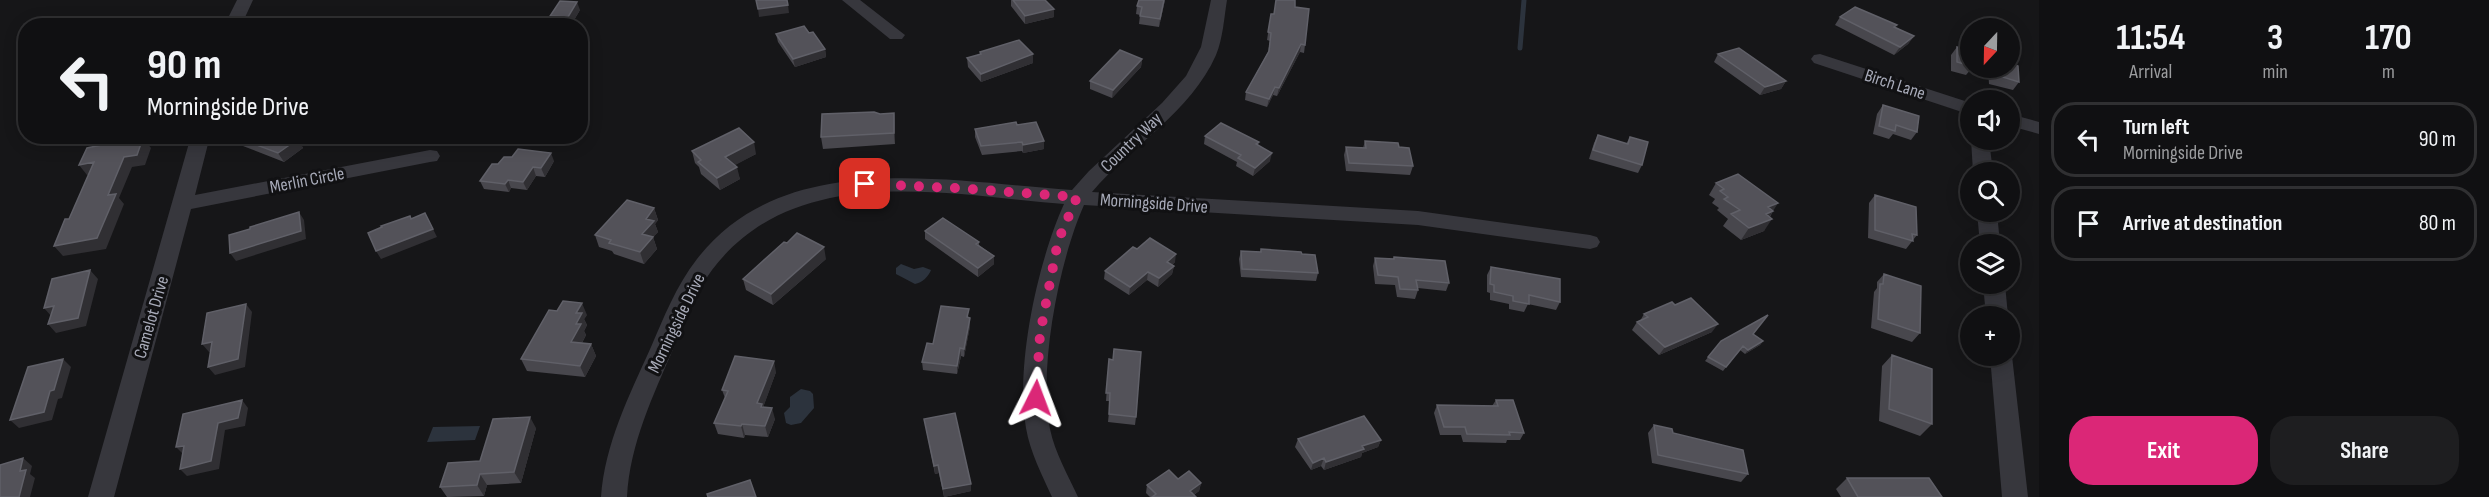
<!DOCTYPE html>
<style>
:root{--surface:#101012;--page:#1e1e20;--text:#f1f3f6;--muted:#9c9d9f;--line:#303032;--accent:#db2777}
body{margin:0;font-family:"Sofia Sans Condensed",sans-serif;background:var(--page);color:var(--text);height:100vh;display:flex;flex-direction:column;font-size:22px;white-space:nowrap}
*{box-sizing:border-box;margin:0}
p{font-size:20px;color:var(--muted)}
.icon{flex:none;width:33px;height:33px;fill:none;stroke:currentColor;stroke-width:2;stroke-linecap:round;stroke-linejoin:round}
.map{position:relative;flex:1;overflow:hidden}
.details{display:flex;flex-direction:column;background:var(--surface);width:450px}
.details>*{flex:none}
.guide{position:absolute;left:18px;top:18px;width:570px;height:126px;border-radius:24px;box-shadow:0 3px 15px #0003,0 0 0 2px var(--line);background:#101012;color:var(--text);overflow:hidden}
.needle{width:39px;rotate:202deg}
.controls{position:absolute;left:1960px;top:18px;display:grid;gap:12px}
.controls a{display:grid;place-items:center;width:60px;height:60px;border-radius:50%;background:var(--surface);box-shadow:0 3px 15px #0003,0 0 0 2px var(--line);font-size:30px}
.pin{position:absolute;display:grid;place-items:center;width:51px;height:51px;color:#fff;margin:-26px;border-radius:12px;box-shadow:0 3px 9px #0006}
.me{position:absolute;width:66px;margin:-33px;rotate:3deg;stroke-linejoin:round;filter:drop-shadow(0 0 4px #0008)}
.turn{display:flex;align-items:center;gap:21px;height:126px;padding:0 30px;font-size:27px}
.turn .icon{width:78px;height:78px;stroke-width:2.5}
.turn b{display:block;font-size:42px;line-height:51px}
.eta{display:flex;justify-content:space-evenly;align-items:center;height:102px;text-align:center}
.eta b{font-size:36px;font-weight:700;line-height:42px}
.button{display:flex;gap:12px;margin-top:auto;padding:12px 30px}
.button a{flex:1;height:69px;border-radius:24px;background:var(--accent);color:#fff;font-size:24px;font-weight:700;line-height:69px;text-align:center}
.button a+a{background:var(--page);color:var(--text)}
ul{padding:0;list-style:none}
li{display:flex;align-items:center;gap:18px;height:75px;margin:0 12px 9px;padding:0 18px;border:3px solid var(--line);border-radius:24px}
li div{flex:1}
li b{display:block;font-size:22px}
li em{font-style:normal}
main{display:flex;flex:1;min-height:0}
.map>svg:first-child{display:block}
.water{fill:#2c333d}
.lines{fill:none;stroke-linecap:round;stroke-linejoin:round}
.stream{stroke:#2c333d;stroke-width:5}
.minor{fill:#37373d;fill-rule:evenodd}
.wall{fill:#48474d}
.shaded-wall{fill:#302f33}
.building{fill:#535259;stroke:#606068;stroke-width:1.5}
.route{stroke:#db2777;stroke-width:10;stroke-dasharray:0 18}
.labels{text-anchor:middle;stroke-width:6;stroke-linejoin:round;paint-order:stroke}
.street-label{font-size:18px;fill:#a8abb9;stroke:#111113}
</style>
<main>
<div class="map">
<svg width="2039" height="497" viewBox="0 0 2039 497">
<rect width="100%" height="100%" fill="#161618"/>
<path class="water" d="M901,264l13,5 9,-2 8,3c-2,6 -9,13 -16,14l-19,-10v-6z
M801,389l9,2 3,3 1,14 -13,15 -10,2 -5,-2 -2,-10 6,-6v-10z
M480,426l-5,14 -48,2 6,-15z"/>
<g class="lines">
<path class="stream" d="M1520,48l4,-48"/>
<path class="minor" d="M237,0h16l-12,26h-17z
M842,0h18l45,35 -3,4h-12z
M1211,0h16c-3,18 -4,38 -11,55 -25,57 -85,91 -124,137l326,19 172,24 7,2 3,5 -3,5 -7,2 -172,-24 -334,-20c-25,56 -46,164 -34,224 5,24 18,46 28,68h-26c-10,-22 -22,-45 -26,-69 -11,-62 12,-167 38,-224 -117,-9 -269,-44 -352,66 -17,23 -27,50 -38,77 -21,49 -44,96 -47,150h-26c4,-54 28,-101 50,-150 13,-30 25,-61 46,-88 87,-113 253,-77 375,-69l17,-19 73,-68 24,-27 15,-29z
M1820,54l151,49v12l-157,-52 -3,-4 3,-4z
M2010,114l29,8v12l-29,-8z
M191,136h19l-15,59 235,-45 7,1 3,5 -3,5 -7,1 -239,47 -77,288h-26z
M1971,139l18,1 4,32h-20z
M1977,212h20l3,32h-20z
M1983,284h22l3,32h-22z
M2010,351l2,5 16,141h-26l-12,-141h20z"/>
</g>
<path class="wall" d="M1011,0h34l9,9v8l-29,7 -14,-18z
M1165,0l-6,27 -20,-3 1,-9 -4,-1 1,-8z
M1295,7l10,38 -1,8 -4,-1 -23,44 -4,-1 -6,12 -22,-7 1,-8 22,-40 2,-11 -3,-1 4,-26h3z
M580,10l-9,15 -18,-1 -3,-8z
M1840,17l55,10 19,9 -6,8 -14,11 -59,-30z
M809,33l16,16 1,8 -31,10 -17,-25 -2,-8z
M1957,47l14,4v17h1l-6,7 -15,-4v-16z
M980,52l53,2v9l-52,19 -13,-15 -1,-9 13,-4z
M1718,54l68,27 -5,8 -21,6 -46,-33z
M1142,59l-1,8 -29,31 -22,-9v-8z
M1988,68h7l24,14 -6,8 -24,-6z
M1883,105l34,27 -6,8 -18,-6 -4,5 -16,-5 4,-20z
M894,113l1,31 -72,5 -2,-12z
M1017,125l27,16v8l-21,4 -1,-2 -40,4 -7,-18v-8z
M1598,135l28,9 4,-7 12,28 -4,8 -49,-14 5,-16z
M1205,136l54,6 -1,3 12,16 -17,15 -17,-10 1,-4 -33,-18z
M238,138l60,1 5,9 -19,14 -41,-16z
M1365,141l34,6 14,19 -3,9 -64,-4 -2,-16 2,-8 17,1z
M692,151l64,3 -22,11 6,14 -20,11 -19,-16 -2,-7 -4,-4z
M554,161l-9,16 -9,-1 -9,14 -16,-2 -2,4 -25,-3 -4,-8 18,-17z
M1716,183l57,28 -3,6 -6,14 -23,9 -18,-14 5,-7 -11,-9 2,-2 -7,-5 3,-4 -6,-4z
M1875,195l42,40 -11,14 -38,-11 1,-35z
M654,208l4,12 -3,4 3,8 -5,5 4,12 -13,15 -30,-10 -2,-3 -13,-4 -4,-12z
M925,231l54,11v3l15,11v8l-16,13 -53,-38z
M1137,249l38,13 -3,3 2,1 -2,8 -14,13 -11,-7 -18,15 -25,-16 1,-8z
M1261,249l41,5 16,19 -2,8 -75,-4 -2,-18 2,-8 19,1z
M1394,257l55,26 -3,8 -28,-3v2l-3,9 -18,-2 -2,-12 -20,-1 -2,-18 2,-8 18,1z
M826,259l-53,46 -27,-15 -3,-11z
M1491,267l69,35 -4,8 -28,-6 -4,8 -15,-3v-5l-19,-4v-7l-3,-1v-17z
M1884,274l36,59 -8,9 -41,-14 3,-36 3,-4v-6z
M1644,314l68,18 -53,23 -27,-25 5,-8 3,-1z
M587,315l-3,4 3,6 -3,6 2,4 -4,8 9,1 5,12 -11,21 -58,-6 -6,-12z
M969,318h1v8l-6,31 -3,-1 -4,18 -34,-4 -1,-8 11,-18z
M1753,334l10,7 -3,4 -15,9 -5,-4 -17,21 -18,-10 16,-20z
M1892,355l40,69 -12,12 -41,-15 3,-55z
M1109,359l27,58 -1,8 -27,-3 2,-21h-4z
M776,372l-13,35 12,12 -7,18 -23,-2 -1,3 -26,-4 -4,-11 11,-25 -3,-8z
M1496,400l28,33 -4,7h-13l-1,3 -43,-1 -2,-7h-21l-6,-22 3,-8 55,1z
M924,419l47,72 -27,6 -5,-24 -4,1z
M1654,425l19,8 75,41 -7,8 -89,-19 -4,-30z
M536,428l-15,55 -34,2 -3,11 -37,1 -7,-10 40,-26z
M1298,439l83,1 -3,7 -16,6 -1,4 -37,13 -3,-4 -10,4 -16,-23z
M1847,478l95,19h-101l-5,-8z
M1178,479l23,4 -2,8 -5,4 2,2h-46l-4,-4 1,-8z"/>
<path class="shaded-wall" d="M1164,0h1l-6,27 1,-8z
M577,2l3,8 -9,15 -3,-8z
M788,5l1,8 -30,4 -1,-8z
M1054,9v8l-29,7v-8z
M1914,36l-6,8 -14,11 6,-8z
M1301,44l-1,8 -23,44 2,-8z
M825,49l1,8 -31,10 -2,-8z
M1033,54v9l-52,19v-8z
M1142,59l-1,8 -29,31 1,-8z
M1786,81l-5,8 -21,6 5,-8z
M1275,87l-2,8 -6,12 2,-8z
M894,113l1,12v19l-1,-11z
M138,136h9l2,3 -2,4 4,5 -6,17 -13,2 -13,31 5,6 -18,45 -43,7 -9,-10 54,-51 16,-38z
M298,139l5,9 -19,14 -6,-9z
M1044,141v8l-21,4v-8z
M754,142l2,12 -28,15 -3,-12z
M551,153l3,8 -9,16 -4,-9z
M1272,153l-2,8 -17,15 2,-8z
M94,162l8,11 -15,2 -8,-10z
M533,167l3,9 -9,14 -4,-8z
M737,167l3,12 -20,11 -3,-12z
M508,180l3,8 -2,4 -4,-8z
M1778,203l-11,18 5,-2 -8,12 -23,9 8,-12 19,-21z
M654,208l4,12 -3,4 3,8 -5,5 4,12 -13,15 -4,-12 2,-18 4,-15z
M299,212l5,8 2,19 -70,22 -6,-8z
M425,213l12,24 -56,22 -5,-8z
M824,247l2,12 -53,46 -2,-11z
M1176,254l-1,8 -9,8 1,-8z
M994,256v8l-16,13v-9z
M1174,266l-2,8 -14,13 1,-9z
M90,270l8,9 -12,47 -30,7 -8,-9z
M1148,272l-1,8 -18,15 1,-8z
M582,303l5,12 -3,4 3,6 -3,6 2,4 -10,19 -5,-12 5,-18v-11z
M246,304l6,8 -7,55 -30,8 -7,-8z
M54,306l-2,11 -8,-9z
M970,318v8l-6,31v-8z
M1718,324l-6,8 -53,23 6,-8z
M1763,341l-3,4 -15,9 3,-4z
M212,342l7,8 -10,2 -7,-8z
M591,344l5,12 -11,21 -5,-11z
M960,348l1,8 -4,18v-8z
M63,359l8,8 -9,31 -4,1 -6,21 -33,8 -9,-8 40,-29z
M774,361l2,11 -13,36 -6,-5z
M242,400l6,8 -3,18 -20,4 -6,39 -32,7 -7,-7 38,-46z
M772,408l3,11 -7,18 -3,-11z
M530,417l6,11 -15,55 -7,-11z
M742,424l3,11 -1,3 -3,-12z
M1381,440l-3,7 -16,6 -1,4 -37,13 2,-8 36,-16z
M184,446v9l-8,-8z
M23,458l9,8 -2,8 5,4 -5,19h-11l1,-26z
M1324,458l-3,8 -10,4 2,-7z
M938,465l1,8 -4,1 -1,-8z
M480,474l7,11 -3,11 -7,-11z
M1201,483l-2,8 -8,6 -1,-6z
M971,484v7l-27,6 -1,-8z"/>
<path class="building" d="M756,0h31l1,5 -30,4z
M1013,0h32l9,9 -29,7z
M1139,0h25l-4,19 -20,-3 2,-9 -5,-1z
M1276,0h19v7l14,2 -4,36 -4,-1 -22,44 -4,-1 -6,12 -23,-7 23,-41 2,-18 -3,-1 3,-18h3z
M560,1l17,1 -9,15 -18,-1z
M1855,7l42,18 -3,2 20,9 -14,11 -60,-30z
M804,26l5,7 4,-1 12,17 -32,10 -17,-25z
M1019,40l14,14 -52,20 -14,-16 14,-4 -1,-2z
M1957,47l14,4v15l-14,-4z
M1739,48l47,33 -21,6 -47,-33z
M1120,50l22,9 -29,31 -23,-9z
M2010,63l8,3 1,16 -23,-7 -1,-7h15z
M1883,105l36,11 -2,16 -21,-7 -1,6 -16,-5z
M874,112l6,2 14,-1v20l-73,4 1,-23z
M1016,122l1,3 19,-3 8,19 -21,4 -1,-3 -41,4 -6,-17z
M1221,123l38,19 -3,2 16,9 -17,15 -17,-10 3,-3 -36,-19z
M739,128l15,14 -29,15 12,10 -20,11 -19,-16 3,-2 -9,-9z
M1598,135l30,9 2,-7 18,5 -6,23 -49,-15z
M114,136h24l-1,3 6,-1 -6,17 -13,2 -16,38 8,-1 -19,44 -43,8 11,-27h4l25,-57 -15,3 8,-17 24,-5z
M240,136h51l7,3 -20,14 -40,-15z
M1365,141l33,2 1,4 10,1 4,18 -64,-3 -3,-16 20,1z
M518,149l33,4 -10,15 -8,-1 -10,15 -15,-2 -3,4 -25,-3 12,-17h6l6,-7h8z
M1738,174l40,29 -10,4 5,4 -7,3 6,5 -23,9 -18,-14 9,-4 -16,-11 4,-2 -8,-6 4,-2 -8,-6z
M1875,195l41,12 1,28 -5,-1 1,7 -38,-11z
M627,200l27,8 -8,11 8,2 -12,13 11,3 -13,15 -31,-9 2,-3 -16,-5z
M299,212l2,19 -71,22 -1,-18 21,-6v-2z
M425,213l8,16 -57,22 -8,-18 14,-6 -1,-1 29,-10 1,3z
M943,218l36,24 -3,2 18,12 -16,12 -53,-37z
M797,233l27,14 -53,47 -28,-15 41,-37 3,1z
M1150,238l26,16 -9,8 7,4 -15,12 -11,-6 -18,15 -25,-16 28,-24 4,2z
M1261,249l40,3 1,2 13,1 3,18 -76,-4 -1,-18 20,1z
M1394,257l51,4 4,22 -33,-3 2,10 -18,-1 -2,-12 -20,-2 -3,-17 19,1z
M1491,267l69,12v23l-31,-7v9l-16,-3v-5l-19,-4v-7l-4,-1z
M90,270l-12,48 -30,6 6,-18 -10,2 8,-29z
M1884,274l37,12 -1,47 -42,-14 2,-35h3z
M1691,298l27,26 -53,23 -28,-25 11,-5 -4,-3 28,-12 3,3z
M563,301l19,2 -6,10h6l-6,11h5l-10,18 20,2 -11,22 -59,-7 28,-49 8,1z
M246,304l-8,55 -30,8 4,-25 -10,2 5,-31z
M941,306l28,3 -2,8 3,1 -6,31 -4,-1 -3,18 -35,-4 5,-19 6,1z
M1768,315l-15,19 10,7 -15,9 -5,-4 -17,21 -18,-10 13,-16z
M1114,349l27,3 -5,65 -27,-3 1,-21h-4l3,-34 4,1z
M1892,355l40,14v55l-43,-15z
M735,356l39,5 -17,42 5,1 -1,3 11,1 -7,18 -23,-2 -1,2 -27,-3 14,-32 -6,-1z
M63,359l-9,31 -4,1 -6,21 -34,8 18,-53z
M242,400l-4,18 -20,5 -7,38 -31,8 4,-23 -8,1 7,-33z
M1496,400h17l11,33 -15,-1 1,3 -43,-1 -2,-7h-21l-7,-22 61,1z
M955,413l16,71 -28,5 -5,-24 -4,1 -10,-47z
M1364,416l17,24 -19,6 2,3 -38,13 -2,-4 -11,5 -15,-24z
M530,417l-16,55 -34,2 -3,11 -37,2 8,-24 32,-2 13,-42z
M1654,425l18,4 1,4 70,17 5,24 -90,-19z
M23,458l-3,13 6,-1 -7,27h-19v-32z
M1169,470l9,9 11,-8 12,12 -11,8 6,6h-44l4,-3 -9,-9z
M1847,478h82l13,19h-84z
M750,480l6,17h-48l-1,-3z"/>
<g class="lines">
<path class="route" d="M865,184l91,4 121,9 -19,44 -18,93 -4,64"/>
</g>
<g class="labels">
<g class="street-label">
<text transform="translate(1895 84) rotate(18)" y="6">Birch Lane</text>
<text transform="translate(1131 142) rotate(-44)" y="6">Country Way</text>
<text transform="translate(307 180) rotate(-11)" y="6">Merlin Circle</text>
<text transform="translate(1154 203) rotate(4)" y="6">Morningside Drive</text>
<text transform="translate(151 317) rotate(-74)" y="6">Camelot Drive</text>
<text transform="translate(676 323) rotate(-64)" y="6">Morningside Drive</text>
</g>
</g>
</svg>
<div class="controls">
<a><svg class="needle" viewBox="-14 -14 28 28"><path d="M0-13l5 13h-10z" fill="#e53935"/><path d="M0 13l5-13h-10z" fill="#9c9d9f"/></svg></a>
<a><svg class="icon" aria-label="sound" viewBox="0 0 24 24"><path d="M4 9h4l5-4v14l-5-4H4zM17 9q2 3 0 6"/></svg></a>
<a><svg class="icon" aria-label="search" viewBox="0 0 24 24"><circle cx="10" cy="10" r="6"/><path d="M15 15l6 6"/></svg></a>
<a><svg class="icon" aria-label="layers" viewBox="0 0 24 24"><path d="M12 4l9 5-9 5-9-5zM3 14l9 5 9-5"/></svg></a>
<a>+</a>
</div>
<div class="pin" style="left:865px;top:184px;background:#d93025"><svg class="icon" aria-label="arrive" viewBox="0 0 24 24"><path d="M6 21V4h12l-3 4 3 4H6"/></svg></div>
<svg class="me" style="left:1036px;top:398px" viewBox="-20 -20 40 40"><path d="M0-17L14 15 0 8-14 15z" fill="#db2777" stroke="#fff" stroke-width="4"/></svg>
<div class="guide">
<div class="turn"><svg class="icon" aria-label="left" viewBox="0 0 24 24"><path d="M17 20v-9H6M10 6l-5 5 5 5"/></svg><div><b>90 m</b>Morningside Drive</div></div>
</div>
</div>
<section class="details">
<div class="eta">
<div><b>11:54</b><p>Arrival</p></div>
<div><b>3</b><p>min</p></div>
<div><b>170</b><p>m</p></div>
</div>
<ul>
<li><svg class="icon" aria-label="left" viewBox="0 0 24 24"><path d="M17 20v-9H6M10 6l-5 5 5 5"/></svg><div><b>Turn left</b><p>Morningside Drive</p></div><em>90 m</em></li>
<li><svg class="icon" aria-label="arrive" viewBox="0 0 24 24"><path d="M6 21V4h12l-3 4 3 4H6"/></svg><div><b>Arrive at destination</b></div><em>80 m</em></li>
</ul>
<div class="button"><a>Exit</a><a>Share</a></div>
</section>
</main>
